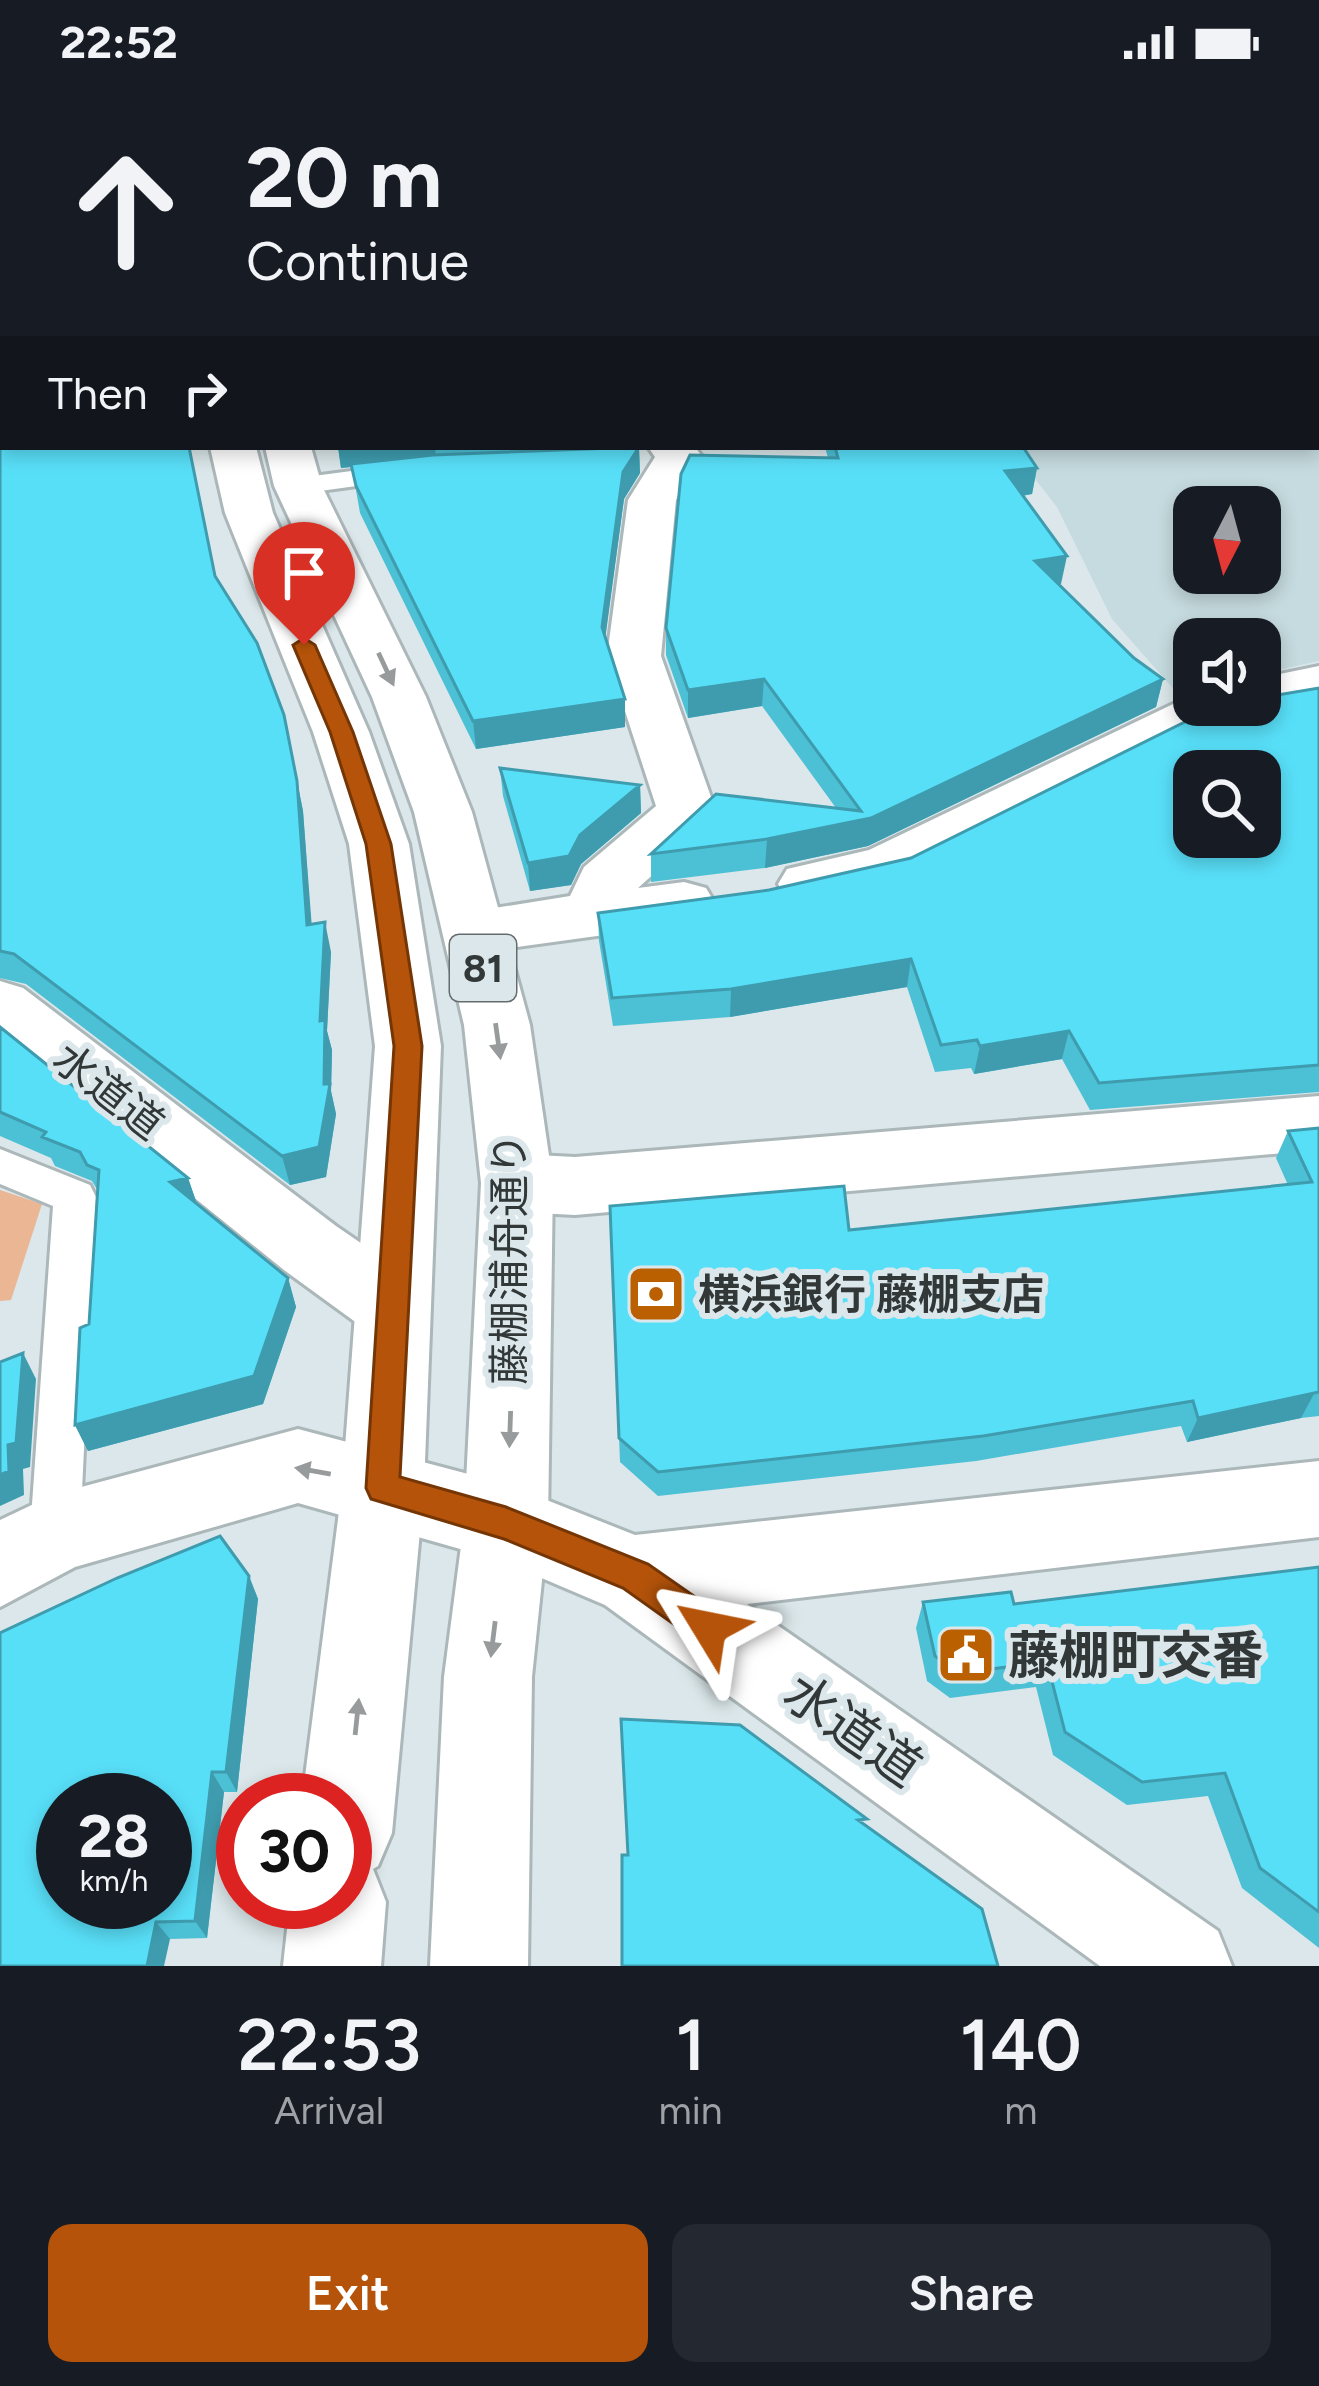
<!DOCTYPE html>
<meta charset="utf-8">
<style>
:root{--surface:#171b24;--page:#242831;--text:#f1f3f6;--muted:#9ea1a6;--accent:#b45309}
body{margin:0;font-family:Figtree,"Noto Sans JP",sans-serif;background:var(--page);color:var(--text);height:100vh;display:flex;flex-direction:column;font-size:45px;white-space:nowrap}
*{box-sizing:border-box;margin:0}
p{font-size:39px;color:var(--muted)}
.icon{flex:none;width:66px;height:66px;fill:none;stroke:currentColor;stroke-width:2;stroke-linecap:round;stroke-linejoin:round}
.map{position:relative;height:1882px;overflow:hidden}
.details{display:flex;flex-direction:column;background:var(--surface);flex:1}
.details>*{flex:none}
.guide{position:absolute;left:0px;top:0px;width:1320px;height:366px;box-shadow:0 6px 18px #0003;background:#171b24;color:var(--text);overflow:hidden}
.needle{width:78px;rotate:186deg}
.fabs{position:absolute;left:1173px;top:402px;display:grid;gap:24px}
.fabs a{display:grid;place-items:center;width:108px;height:108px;border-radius:24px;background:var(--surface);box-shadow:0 6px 18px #0003;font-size:60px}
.speed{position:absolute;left:36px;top:1689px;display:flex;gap:24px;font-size:60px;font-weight:700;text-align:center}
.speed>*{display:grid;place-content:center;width:156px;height:156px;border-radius:50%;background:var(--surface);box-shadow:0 6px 18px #0003;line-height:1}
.speed small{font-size:30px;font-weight:400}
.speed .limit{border:18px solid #d22;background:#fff;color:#111}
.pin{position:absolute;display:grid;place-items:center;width:102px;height:102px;color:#fff;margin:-123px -51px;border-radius:50% 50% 50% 0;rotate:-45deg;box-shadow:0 0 12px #0007}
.pin .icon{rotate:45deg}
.me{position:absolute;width:132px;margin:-66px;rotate:305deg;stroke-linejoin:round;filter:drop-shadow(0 0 9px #0008)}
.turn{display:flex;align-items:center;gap:42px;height:252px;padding:0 48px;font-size:54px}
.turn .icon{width:156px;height:156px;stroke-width:2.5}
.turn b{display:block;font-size:84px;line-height:102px}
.then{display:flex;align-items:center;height:114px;padding:0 48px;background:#0003;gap:24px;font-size:45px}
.eta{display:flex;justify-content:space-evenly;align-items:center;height:204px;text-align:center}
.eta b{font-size:72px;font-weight:600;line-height:84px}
.cta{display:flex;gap:24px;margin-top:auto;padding:24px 48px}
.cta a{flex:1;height:138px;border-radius:24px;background:var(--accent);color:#fff;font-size:48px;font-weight:600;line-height:138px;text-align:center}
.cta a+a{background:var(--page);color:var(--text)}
.status{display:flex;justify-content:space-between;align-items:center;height:84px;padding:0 60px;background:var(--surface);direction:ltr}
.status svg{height:33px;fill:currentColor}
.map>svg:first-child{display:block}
.built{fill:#c6dbdf;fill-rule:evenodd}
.green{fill:#eab693}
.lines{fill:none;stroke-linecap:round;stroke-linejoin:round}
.lane-casing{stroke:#abb7b9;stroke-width:6}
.street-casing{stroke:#abb7b9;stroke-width:6}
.primary-casing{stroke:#abb7b9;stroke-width:6}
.lane{fill:#fff;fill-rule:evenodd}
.street{fill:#fff;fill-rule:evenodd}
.primary{fill:#fff;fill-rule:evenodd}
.wall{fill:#4cc0d5}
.shaded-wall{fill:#3e9cae}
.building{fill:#58dff8;stroke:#3e9cae;stroke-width:3;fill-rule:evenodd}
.oneway{fill:#989b9c}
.route{fill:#b45309;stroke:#753606;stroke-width:3}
.labels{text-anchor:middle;stroke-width:12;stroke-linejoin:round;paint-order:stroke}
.shield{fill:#dbe7ea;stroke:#656c6d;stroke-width:3}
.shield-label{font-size:39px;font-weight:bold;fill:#323738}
.street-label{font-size:42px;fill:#323738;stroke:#dbe7ea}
.poi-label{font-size:42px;font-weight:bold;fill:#323738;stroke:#dbe7ea;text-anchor:start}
.near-poi-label{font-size:51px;font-weight:bold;fill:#323738;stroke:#dbe7ea;text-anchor:start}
.near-street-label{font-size:51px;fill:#323738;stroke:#dbe7ea}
</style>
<div class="status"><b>22:52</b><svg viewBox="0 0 49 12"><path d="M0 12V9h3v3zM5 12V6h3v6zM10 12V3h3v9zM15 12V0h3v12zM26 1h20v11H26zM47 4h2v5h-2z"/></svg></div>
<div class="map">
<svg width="1319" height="1882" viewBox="0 0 1319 1882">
<rect width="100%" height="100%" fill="#dbe7ea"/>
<path class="built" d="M1319,47v530l-59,13v-35h-66v50l-17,4 -65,-74 -55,-112 -47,-60h307zM1194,423h66v66h-66z"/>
<path class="green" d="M0,1106l42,14 -31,96 -11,1z"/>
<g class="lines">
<defs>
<path id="lane" d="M405,380l10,2 4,6 -4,6 -117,16 -14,-8 14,-8z
M0,1065l90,36 6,12 -16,336 -8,16 -17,7 -17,-7 -8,-16 23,-327 -53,-22z"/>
<path id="street" d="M648,363h47l9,12 -17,18 -11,23 -15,156 55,155 -8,14 -70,63 46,-6 22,6 9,15 -9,15 -22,6 -211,29 -22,-6 -9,-16 9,-16 119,-19 14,-29 72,-61 -49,-150 21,-156 27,-43z
M1319,582v32l-59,14 -19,-5 -7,10 -101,47 -227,118 -97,23 -22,-6 -9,-15 9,-15 82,-19 325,-156v11h66v-27z
M0,897l23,7 313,238 83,57 11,23 -11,23 -27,9 -27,-9 -81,-59 -284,-229z
M1319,1012v54l-744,65 -58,-3 -25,-9 -11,-20 11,-20 25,-9 58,3z
M298,1345l208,55 129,51 684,-74v76l-572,67 471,327 14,35h-132l-495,-361 -106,-45 -201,-57 -223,64 -75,40v-87l55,-26z"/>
<path id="primary" d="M210,363h46l17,66 96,219 40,112 32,202 -17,442 -32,345 -14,33 -5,3 13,33 -5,64h-98l7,-64h55v-102h-43l40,-312 33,-442 -26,-202 -36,-112 -88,-219z
M265,363h46l11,39 104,211 46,115 58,213 23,158 -5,340 -16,154 -4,289h-98l14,-289 20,-154 17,-340 -17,-158 -50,-213 -42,-115 -98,-211z"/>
</defs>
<use href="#lane" class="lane-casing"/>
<use href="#street" class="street-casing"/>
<use href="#primary" class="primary-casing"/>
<use href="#lane" class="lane"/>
<use href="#street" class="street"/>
<use href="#primary" class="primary"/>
</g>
<path class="wall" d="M0,0h415l-1,3h-411l213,490 68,138 19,96 8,113 20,28 -4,79 5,19 -1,41 5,23 -10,63 -36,8 -264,-201 -26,-6z
M428,0h891v170h-2v-167h-888z
M338,363h305l-4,1 1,25 -16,26 -19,138 20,62v28l-149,22 -116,-236 -8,-46 -11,1z
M825,363h198l14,21 -5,26 -9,2 38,88h-3l76,74 29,21 -7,28 -288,139 -103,22 -114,14v-28l185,-46 -74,-102 -74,12 -22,-63v-27l162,-170z
M1319,604v404l-229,18 -28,-51 -88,15 -3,-6 -36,4 -28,-85 -177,30 -117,9 -14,-85 -1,-28 171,-23 142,-32z
M500,684l140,17 1,28 -60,51 -10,21 -41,6 -27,-95z
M0,943l188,151 9,26 91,74 8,29 -33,97 -175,47 -13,-26 14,-101 9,-133 -6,-10 -37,-15 -4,-8 -51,-22z
M1319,1044v288l-18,2 -114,24 -6,-16 -205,35 -318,35 -38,-34 -10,-256 239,24 439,-45 -12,-27 12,-27z
M1319,1483v381l-77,-60 -34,-92 -81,9 -74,-50 -17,-68 -86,11 -23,-17 -11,-53 7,-26 91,2z
M249,1492l9,23 -21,193h-13l-17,146 -37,1 -170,27z"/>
<path class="shaded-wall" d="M341,0h32l1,2 -37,1z
M1317,144h2v26h-2z
M1317,258h2v27h-2z
M338,363h97l1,10 -95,11z
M639,363l1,26 -16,26 -21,156 -1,-28 21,-155z
M1037,384l-5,26 -31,4 4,-27z
M1067,472l-6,28 -32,4 6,-27z
M764,595l-2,27 -74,12v-28z
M1163,595l-7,28 -288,139 -103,22 2,-29 104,-21z
M625,615v28l-149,22 -3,-28z
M297,697l6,30 11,144 -7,-30z
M640,701l1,28 -60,51 -10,21 -41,6 -2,-28 52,-28z
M325,838l6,30 -4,79 5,19 -1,41 5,23 -10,63 -36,8 -8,-29 42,-72 -4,-63z
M911,875l-4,28 -177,30 1,-28z
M1069,947l-7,28 -88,15 6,-28z
M188,1094l10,29 -28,-25z
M288,1194l8,29 -33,97 -175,47 -13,-26z
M23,1269l13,26 -6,88 -7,2 1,26 -24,11v-31l8,-30z
M1315,1308l-14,26 -114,24 11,-24z
M249,1492l9,23 -21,193 -11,-20z
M212,1688l12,20 -17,146 -12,-17z
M156,1838l14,17 -6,27h-17z"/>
<path class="building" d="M0,0h341l-4,3h-334v360h186l26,129 42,67 27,72 13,66 10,144 18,-3 -5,99 5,-1 -1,64h6l-11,63 -37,9 -268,-202 -14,-3z
M491,0h828v144h-2v-141h-828z
M1317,215l2,2v41h-2z
M639,363l-16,25 -21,155 23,72 -152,22 -117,-235 -5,-22 82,-9z
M835,363h188l14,21 -32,3 62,85 -32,5 99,97 29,21 -292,139 -104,21 -116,15 65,-60 145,17 -97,-132 -76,11 -22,-62 15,-154 9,-19 148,3z
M1319,604v377l-220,18 -30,-52 -89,15 -3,-6 -36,5 -30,-86 -180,30 -119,9 -14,-85 171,-23 142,-32 308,-153h41v-7zM1194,687h66v66h-66z
M500,684l140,17 -60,50 -11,21 -41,7z
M0,943l188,151 -18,4 118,96 -34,98 -179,49 5,-97 9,-4 10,-154 -12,-5 -7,-13 -38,-15 4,-5 -46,-20z
M1319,1044v264l-121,26 -5,-17 -210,35 -325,36 -39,-34 -9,-232 234,-20 5,44 463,-48 -24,-51z
M23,1269l-7,90 -8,2 1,26 -9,4v-113z
M220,1452l29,40 -23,196h-14l-17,149 -39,1 -9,44h-147v-333l117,-55zM63,1716h102v102h-102z
M1319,1483v345l-59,-44 -35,-95 -83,9 -77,-50 -18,-70 -88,11 -24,-17 -12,-54 88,-10 3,12z
M621,1635l119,6 127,94 -9,1 124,89 16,57h-376v-111h6z"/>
<defs><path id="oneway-solid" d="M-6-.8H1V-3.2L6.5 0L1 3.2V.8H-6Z" transform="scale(3)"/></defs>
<g class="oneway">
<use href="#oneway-solid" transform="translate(386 585) rotate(65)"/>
<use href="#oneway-solid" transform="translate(498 957) rotate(82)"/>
<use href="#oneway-solid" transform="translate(510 1345) rotate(92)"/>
<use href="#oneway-solid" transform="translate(313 1387) rotate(-170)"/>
<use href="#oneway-solid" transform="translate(493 1555) rotate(97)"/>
<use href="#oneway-solid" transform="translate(357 1633) rotate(-84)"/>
</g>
<path class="route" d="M304,554l11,7 38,87 38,112 31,202 -22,431 106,30 142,57 73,51 6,13 -6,12 -12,5 -13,-5 -73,-52 -119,-49 -133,-40 -5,-11 28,-442 -28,-202 -36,-112 -37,-87z"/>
<defs>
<symbol id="bank-square" viewBox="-11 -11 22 22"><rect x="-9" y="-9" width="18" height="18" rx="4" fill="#ba6000" stroke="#dbe7ea"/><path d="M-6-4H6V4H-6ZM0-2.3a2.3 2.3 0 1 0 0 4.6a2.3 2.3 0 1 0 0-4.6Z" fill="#fff"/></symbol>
<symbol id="civic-square" viewBox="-11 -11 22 22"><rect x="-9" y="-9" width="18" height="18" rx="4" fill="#ba6000" stroke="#dbe7ea"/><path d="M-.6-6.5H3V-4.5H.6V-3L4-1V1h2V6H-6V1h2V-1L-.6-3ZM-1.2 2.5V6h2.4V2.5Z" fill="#fff"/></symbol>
</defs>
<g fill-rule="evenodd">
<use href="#bank-square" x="623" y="1177" width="66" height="66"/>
<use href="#civic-square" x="933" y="1538" width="66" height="66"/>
</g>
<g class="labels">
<rect class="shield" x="450" y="851" width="66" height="66" rx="9"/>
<g class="shield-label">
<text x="483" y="898">81</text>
</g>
<g class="street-label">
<text transform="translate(109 1007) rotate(38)" y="15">水道道</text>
<text transform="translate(509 1175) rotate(-90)" y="15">藤棚浦舟通り</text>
</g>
<g class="poi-label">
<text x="698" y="1225">横浜銀行 藤棚支店</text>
</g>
<g class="near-poi-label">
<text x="1008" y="1589">藤棚町交番</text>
</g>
<g class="near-street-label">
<text transform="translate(853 1646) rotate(35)" y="18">水道道</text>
</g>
</g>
</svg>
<div class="fabs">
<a><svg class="needle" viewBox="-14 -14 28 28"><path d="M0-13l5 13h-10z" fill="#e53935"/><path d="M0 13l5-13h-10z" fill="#9ea1a6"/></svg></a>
<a><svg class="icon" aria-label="sound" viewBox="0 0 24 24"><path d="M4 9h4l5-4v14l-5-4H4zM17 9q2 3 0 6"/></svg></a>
<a><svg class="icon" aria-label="search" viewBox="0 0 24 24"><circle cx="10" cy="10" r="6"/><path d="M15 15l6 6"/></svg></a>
</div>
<div class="speed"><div>28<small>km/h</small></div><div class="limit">30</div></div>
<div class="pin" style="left:304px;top:561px;background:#d93025"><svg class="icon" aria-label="arrive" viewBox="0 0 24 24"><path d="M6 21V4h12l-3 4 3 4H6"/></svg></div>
<svg class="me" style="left:709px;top:1544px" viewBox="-20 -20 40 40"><path d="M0-17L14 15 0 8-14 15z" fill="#b45309" stroke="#fff" stroke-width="4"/></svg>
<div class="guide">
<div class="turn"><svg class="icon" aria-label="ahead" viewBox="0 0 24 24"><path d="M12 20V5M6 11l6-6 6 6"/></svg><div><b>20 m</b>Continue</div></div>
<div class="then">Then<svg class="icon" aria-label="right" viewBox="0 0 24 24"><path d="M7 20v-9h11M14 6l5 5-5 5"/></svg></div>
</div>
</div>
<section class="details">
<div class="eta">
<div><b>22:53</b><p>Arrival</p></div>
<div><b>1</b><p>min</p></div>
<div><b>140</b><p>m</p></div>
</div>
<div class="cta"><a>Exit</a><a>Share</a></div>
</section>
